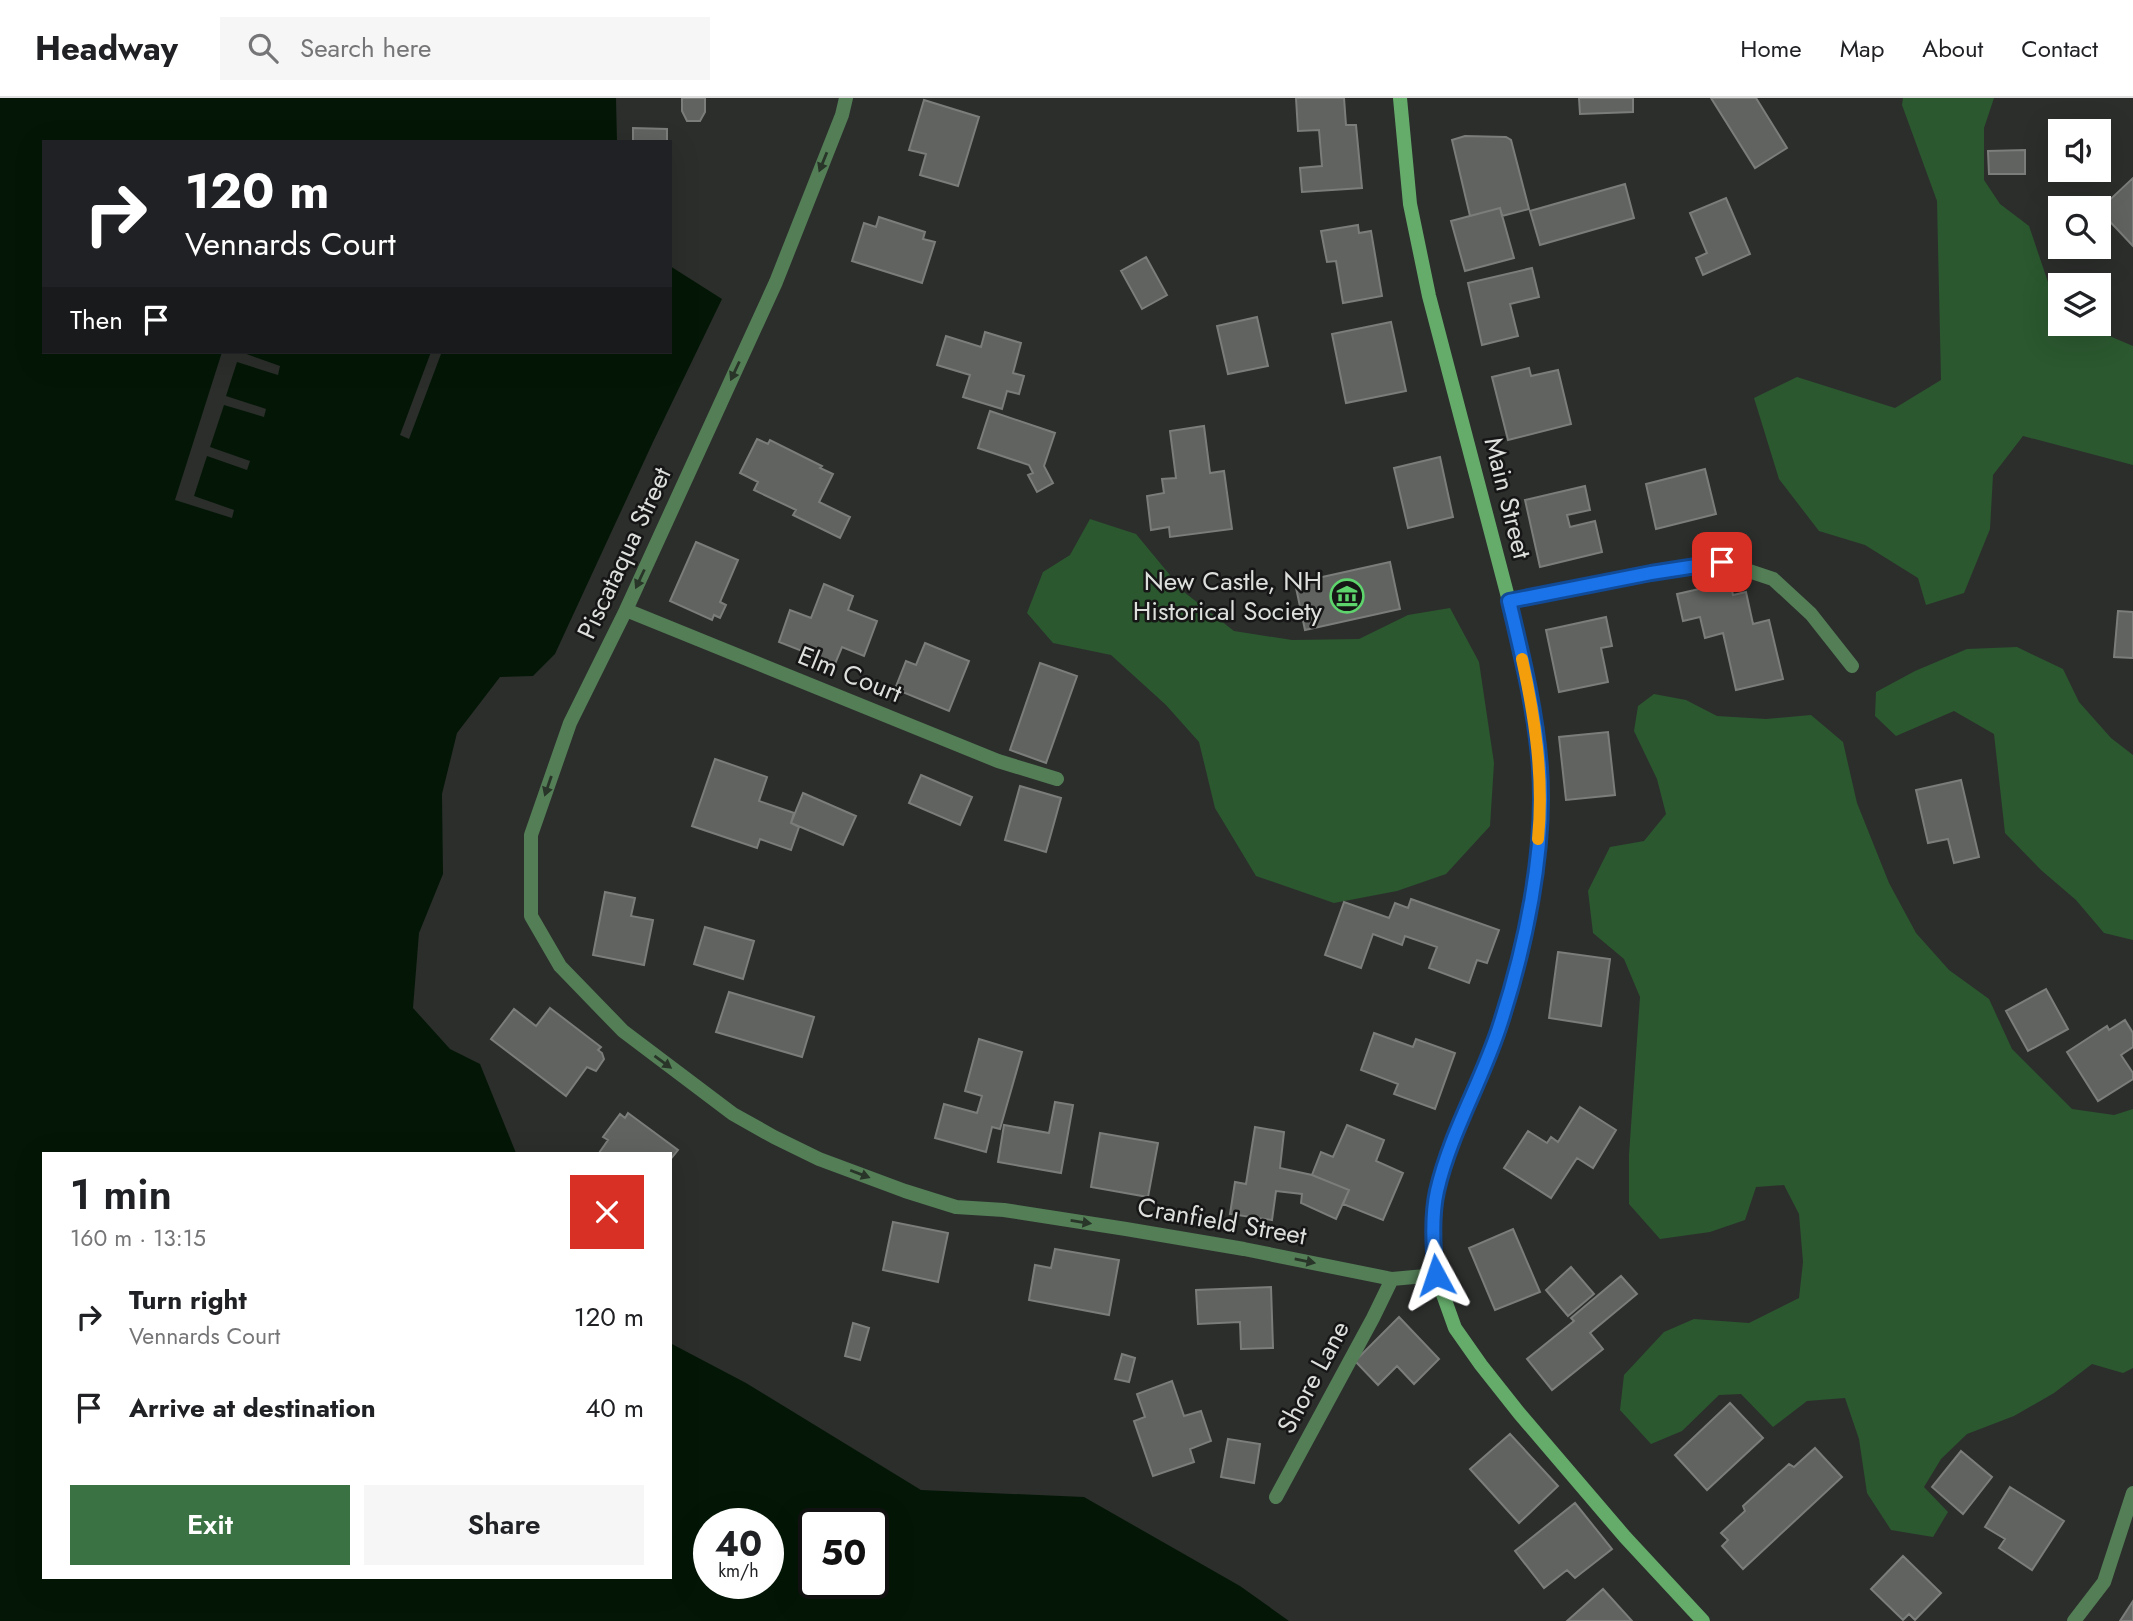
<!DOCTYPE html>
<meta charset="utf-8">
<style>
:root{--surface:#fff;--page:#f6f6f6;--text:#202124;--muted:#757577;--line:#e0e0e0;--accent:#3b7244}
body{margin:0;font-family:Jost,sans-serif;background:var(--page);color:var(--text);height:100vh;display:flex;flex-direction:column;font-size:26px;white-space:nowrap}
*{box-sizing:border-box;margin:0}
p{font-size:23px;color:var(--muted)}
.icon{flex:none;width:38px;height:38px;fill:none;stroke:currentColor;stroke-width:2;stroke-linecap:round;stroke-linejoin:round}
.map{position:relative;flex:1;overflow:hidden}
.drawer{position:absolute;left:42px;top:1054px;width:630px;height:427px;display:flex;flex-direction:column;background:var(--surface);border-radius:0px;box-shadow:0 7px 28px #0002}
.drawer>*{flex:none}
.guide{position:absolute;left:42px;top:42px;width:630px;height:214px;border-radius:0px;box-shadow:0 7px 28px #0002;background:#202124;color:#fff;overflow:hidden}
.controls{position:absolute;left:2048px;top:21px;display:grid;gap:14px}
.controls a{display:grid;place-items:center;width:63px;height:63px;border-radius:0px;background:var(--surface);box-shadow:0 7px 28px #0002;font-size:35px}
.speed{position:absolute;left:693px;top:1410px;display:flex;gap:14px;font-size:35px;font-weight:700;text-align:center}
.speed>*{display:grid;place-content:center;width:91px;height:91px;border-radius:50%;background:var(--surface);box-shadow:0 7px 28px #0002;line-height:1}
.speed small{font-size:18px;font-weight:400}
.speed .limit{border:4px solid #111;border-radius:10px;background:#fff;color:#111}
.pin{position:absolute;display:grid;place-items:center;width:60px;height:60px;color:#fff;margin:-30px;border-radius:14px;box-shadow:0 4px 10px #0006}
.me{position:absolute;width:77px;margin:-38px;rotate:355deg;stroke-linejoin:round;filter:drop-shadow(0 0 5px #0008)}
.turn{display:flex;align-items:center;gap:24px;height:147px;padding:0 28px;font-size:32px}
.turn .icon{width:91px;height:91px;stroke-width:2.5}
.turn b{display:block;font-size:49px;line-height:60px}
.then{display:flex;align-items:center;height:66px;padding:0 28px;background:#0003;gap:14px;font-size:26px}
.round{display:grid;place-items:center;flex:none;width:74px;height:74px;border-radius:0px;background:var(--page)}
.head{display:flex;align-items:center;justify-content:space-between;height:119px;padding:0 28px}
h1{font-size:42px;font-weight:600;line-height:52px}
.cta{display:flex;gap:14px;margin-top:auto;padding:14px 28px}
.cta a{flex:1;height:80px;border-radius:0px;background:var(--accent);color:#fff;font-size:28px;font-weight:600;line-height:80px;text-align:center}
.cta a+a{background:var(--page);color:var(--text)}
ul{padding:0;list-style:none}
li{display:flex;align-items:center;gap:21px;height:91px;padding:0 28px}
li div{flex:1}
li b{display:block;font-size:26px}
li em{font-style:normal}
header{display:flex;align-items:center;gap:42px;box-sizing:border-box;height:98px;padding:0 35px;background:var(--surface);border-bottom:2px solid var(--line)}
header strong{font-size:33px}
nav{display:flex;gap:38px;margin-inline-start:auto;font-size:24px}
.search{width:490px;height:63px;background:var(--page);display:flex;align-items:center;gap:18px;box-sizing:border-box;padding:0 24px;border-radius:0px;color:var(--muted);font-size:26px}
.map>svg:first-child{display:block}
.green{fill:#2b582f}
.water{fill:#041706;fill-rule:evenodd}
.pier{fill:#2c2e2c}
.building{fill:#606360;stroke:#7a7d7a;stroke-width:2}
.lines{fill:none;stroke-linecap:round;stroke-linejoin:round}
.minor{stroke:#537e56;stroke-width:14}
.secondary{stroke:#65ac6b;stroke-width:14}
.oneway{fill:#283528}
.route-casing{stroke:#114b97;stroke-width:18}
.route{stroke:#1a73e8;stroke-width:12}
.slow{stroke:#f59e0b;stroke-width:12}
.labels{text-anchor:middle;stroke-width:5;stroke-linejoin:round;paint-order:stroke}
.street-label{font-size:26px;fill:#dddfdd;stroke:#151615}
.poi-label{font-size:26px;fill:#dddfdd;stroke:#151615;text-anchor:end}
</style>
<header>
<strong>Headway</strong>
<div class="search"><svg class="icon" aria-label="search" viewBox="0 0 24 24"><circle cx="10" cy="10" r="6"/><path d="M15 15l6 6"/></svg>Search here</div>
<nav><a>Home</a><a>Map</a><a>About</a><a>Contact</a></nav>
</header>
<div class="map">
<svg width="2133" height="1523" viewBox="0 0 2133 1523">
<rect width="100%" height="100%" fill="#2c2e2c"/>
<path class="green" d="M1903,0h91l-10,30v52l16,24 29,22 21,62 10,16v20h21l52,22v119l-110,-29 -30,39 -3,54 -26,64 -38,12 -8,-27 -53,-33 -46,-14 -40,-52 -25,-81 43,-21 98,31 46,-28 -4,-179 -35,-96z
M1090,421l46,15 48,58 50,39 58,9 67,-1 49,-24 42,-7 29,54 15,101 -4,63 -44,48 -49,17 -63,12 -78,-27 -41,-68 -16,-66 -33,-37 -55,-50 -58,-12 -26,-30 16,-41 27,-17z
M2017,549l46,22 16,33 32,36 22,17v185l-29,-7 -28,-33 -35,-30 -36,-37 -11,-99 -40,-23 -58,25 -21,-20 1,-24 39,-21 52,-22z
M1654,596l32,6 31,16 49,3 45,-4 32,27 14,61 32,80 27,50 33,37 40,29 23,50 60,60 42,6 19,-6v259l-10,5 -31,-9 -38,29 -40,23 -47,18 -26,25 -17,28 24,25 -15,25 -42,-7 -24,-37 -8,-54 -14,-41 -38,3 -34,26 -32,-33 -22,1 -37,36 -31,13 -31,-34 4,-35 40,-43 30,-13 55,4 50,-25 4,-36 -4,-48 -15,-29 -28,2 -11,33 -35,12 -50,7 -31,-35v-49l11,-158 -16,-38 -31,-26 -5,-42 22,-44 34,-6 22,-27 -9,-35 -23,-48 4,-25z"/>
<path class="water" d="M0,0h616l1,44h-573v210h626v-86l52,33 -69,143 -98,212 -22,22 -33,1 -43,56 -15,61 1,80 -24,59 -6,75 37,41 30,15 36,89h-472v424h626v-234l76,40 175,107 163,7 156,89 49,35h-1289zM709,1426h59v60h-59zM814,1426h59v60h-59z"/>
<path class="pier" d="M222,254h19l39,14 -2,9 -41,-13 -11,34 40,13 -2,8 -40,-12 -14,42 40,14 -3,9 -40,-14 -13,40 40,14 -2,8 -57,-18z
M431,254h10v2l-32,85 -9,-4z"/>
<path class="building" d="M682,0h23v14l-5,9h-13l-5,-10z
M1296,0h48l2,27h10l6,63 -60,4 -2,-24 22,-2 -3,-36 -21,1z
M1579,0h54v14l-53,2z
M1711,0h45l31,50 -32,20z
M924,2l55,17 -21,69 -38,-11 6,-21 -17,-4z
M633,30l34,1v13h-34z
M1465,38l41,1 5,3 18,69 -27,7 -2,-8 -30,8 -18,-76z
M2025,52v24h-36l-1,-23z
M2133,80v68l-34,-36z
M1625,86l9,34 -94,27 -10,-34z
M1726,100l24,56 -47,21 -7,-17 11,-5 -17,-40z
M1500,110l14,50 -49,13 -14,-50z
M879,119l46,15 -2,7 12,3 -13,41 -70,-22 12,-38 12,4z
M1358,127l1,8 12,-2 11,65 -39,7 -7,-42 -9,1 -6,-31z
M1146,159l21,38 -25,14 -21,-38z
M1532,170l7,29 -29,7 8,32 -36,9 -14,-62z
M1257,219l11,49 -40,8 -11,-48z
M1391,224l15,69 -60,12 -14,-69z
M985,234l36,11 -8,30 11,3 -5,18 -12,-3 -5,18 -39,-12 7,-22 -33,-10 9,-29 35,11z
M1529,270l2,8 27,-6 13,54 -63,16 -16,-63z
M990,313l65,22 -11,33 9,17 -16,9 -9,-17 5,-2 -4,-8 -51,-17z
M1204,328l6,47 14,-2 8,58 -62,8 -1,-10 -18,3 -4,-34 17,-3 -2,-14 14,-1 -6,-47z
M757,341l11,5 2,-4 52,26 -2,2 13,6 -14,28 31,15 -10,21 -47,-23 3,-5 -42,-20 4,-8 -18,-9z
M1440,359l13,60 -45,11 -14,-60z
M1705,371l11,45 -60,15 -10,-45z
M1585,388l5,24 -23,5 3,12 25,-6 7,31 -62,15 -15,-67z
M696,444l42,18 -18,42 6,3 -6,13 -6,-3 -2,5 -42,-19z
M1390,464l10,47 -95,21 -10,-47z
M1730,484l3,13 13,-3 7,32 16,-4 14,59 -47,11 -13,-57 -18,5 -5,-21 -17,4 -6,-27z
M824,486l29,12 -5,14 29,11 -13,35 -22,-9 -7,17 -56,-22 11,-32 21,8z
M2118,513l15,1v46l-19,-1z
M1606,519l6,29 -11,2 7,34 -49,10 -13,-62z
M925,545l44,18 -20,50 -54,-22 11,-28 10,4z
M1040,565l37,13 -31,87 -36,-13z
M1608,634l7,63 -49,5 -7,-63z
M715,661l52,18 -8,24 35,12 -3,10 8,4 -8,23 -31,-11 -3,9 -65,-22z
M921,677l51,22 -12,28 -51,-22z
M1961,682l18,77 -25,6 -6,-24 -20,4 -12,-53z
M1020,688l41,12 -15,54 -41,-12z
M803,695l53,23 -13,29 -52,-22z
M605,794l30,6 -4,18 22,4 -9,45 -51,-10z
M1411,801l88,31 -12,33 -10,-3 -8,23 -40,-15 8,-21 -32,-11 -3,9 -29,-11 -12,34 -36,-13 19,-53 45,16 6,-15 13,5z
M705,829l49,14 -11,38 -49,-15z
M1558,854l52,7 -9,67 -52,-8z
M2046,891l22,40 -40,22 -22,-40z
M729,894l85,25 -12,40 -86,-25z
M550,910l51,39 -3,3 4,3 2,6 -8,12 -9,-4 -21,29 -75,-57 23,-30 22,17z
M2125,922l8,13v14l-12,8 12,18v6l-35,22 -31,-49 40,-26 2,4z
M1374,935l39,14 3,-8 39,14 -20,56 -41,-15 4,-10 -37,-14z
M979,941l43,13 -22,77 -8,-2 -6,25 -51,-14 9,-34 33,9 5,-17 -17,-5z
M1055,1004l18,3 -12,68 -63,-11 6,-37 45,8z
M1580,1009l36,23 -23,38 -16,-10 -26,40 -47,-30 24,-37 19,12 4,-6 7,5z
M628,1015l50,37 -8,10v-7h-71l9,-13 -5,-3 17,-23 5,4z
M1347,1027l37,15 -8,21 27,12 -20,47 -40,-16 6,-14 -37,-15 9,-23 12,5z
M1255,1029l29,5 -4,36 32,7 37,15 -13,29 -35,-16 1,-9 -26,-3 -4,29 -42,-6 5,-32 11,2z
M1100,1035l58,10 -10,54 -57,-10z
M893,1124l55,11 -10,49 -55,-12z
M1513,1131l27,63 -45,18 -26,-62z
M1055,1151l64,11 -10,55 -80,-15 6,-35 16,3z
M1571,1169l23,27 -26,22 -22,-26z
M1621,1178l16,18 -47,39 13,16 -51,41 -25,-31 47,-38 -3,-3z
M1271,1189l2,61 -32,1 -1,-27 -42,2 -2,-34z
M1399,1219l40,42 -25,25 -17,-18 -19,19 -23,-24z
M853,1225l16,5 -9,32 -15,-4z
M1122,1256l13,4 -6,24 -14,-3z
M1172,1283l12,35 17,-5 10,30 -21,8 4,13 -41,14 -19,-55 11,-4 -8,-23z
M1730,1305l33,35 -56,52 -32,-35z
M1510,1336l48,52 -39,37 -49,-54z
M1228,1341l32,5 -6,39 -33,-6z
M1815,1350l27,29 -99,92 -21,-23 6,-6 -7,-7 24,-22 -2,-5 46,-42 5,3z
M1961,1353l31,26 -29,37 -31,-27z
M2010,1389l54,34 -32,49 -33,-22 6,-9 -20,-12z
M1575,1405l37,46 -37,29 -8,-8 -23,18 -29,-37z
M1903,1458l38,37 -26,27 -6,-6 -6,6 -32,-31z
M1603,1491l29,32h-65z
M2133,1503v20h-13z"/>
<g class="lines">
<path class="minor" d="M846,0l-4,17 -66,167 -150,328 -56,113 -39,112v81l29,50 63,65 110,83 41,23 45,22 86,32 51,16 48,3 122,19 118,20 148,30 44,-4
M1509,503l142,-28 71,-11 51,17 38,35 41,52
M626,512l372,151 59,18
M1276,1399l97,-179 19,-39
M2074,1523l30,-39 29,-89"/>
<path class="secondary" d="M1400,0l10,106 19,92 80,305 21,92 10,76 -1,58 -5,56 -10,61 -25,85 -50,122 -13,42 -4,52 4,30 19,53 26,37 38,48 106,124 78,84"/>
</g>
<defs><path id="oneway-solid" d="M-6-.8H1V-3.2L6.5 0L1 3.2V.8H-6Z" transform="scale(1.75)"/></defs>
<g class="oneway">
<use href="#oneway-solid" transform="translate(823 64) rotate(112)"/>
<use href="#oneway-solid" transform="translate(735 273) rotate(115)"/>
<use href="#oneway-solid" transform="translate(640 481) rotate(115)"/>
<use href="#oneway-solid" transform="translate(548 688) rotate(109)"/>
<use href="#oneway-solid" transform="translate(663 964) rotate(36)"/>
<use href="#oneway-solid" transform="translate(860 1076) rotate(21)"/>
<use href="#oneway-solid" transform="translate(1081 1124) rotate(9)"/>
<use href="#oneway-solid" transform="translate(1305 1163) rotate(11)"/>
</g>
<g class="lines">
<defs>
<path id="route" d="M1436,1177c-3,-27 -5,-57 1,-84 13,-57 44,-108 62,-163 26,-79 47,-177 41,-260 -4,-56 -18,-112 -31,-167l142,-28 71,-11"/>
</defs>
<use href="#route" class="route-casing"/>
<use href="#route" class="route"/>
<path class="slow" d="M1522,561c13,59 22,119 16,180"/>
</g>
<defs>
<symbol id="museum-ring" viewBox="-11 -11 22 22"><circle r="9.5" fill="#151615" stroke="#5dd56c" stroke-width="1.5"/><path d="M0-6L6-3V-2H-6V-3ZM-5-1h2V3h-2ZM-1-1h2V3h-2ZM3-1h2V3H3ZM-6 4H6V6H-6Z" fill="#5dd56c"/></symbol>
</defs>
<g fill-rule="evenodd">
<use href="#museum-ring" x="1328" y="479" width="38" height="38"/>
</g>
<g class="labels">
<g class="street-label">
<text transform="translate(1508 400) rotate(76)" y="9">Main Street</text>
<text transform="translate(624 455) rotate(-65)" y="9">Piscataqua Street</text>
<text transform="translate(850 576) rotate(22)" y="9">Elm Court</text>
<text transform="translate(1222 1123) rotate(10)" y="9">Cranfield Street</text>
<text transform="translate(1313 1279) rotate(-62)" y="9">Shore Lane</text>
</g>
<g class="poi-label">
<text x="1322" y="492">New Castle, NH<tspan x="1322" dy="30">Historical Society</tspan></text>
</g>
</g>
</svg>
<div class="controls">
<a><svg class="icon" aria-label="sound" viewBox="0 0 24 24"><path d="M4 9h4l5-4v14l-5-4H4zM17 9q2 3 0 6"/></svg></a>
<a><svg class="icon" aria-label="search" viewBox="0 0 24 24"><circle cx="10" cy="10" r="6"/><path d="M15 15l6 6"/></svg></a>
<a><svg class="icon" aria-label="layers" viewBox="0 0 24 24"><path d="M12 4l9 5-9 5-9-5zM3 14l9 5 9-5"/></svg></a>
</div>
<div class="speed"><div>40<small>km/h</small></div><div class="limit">50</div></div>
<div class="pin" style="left:1722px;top:464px;background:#d93025"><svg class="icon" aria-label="arrive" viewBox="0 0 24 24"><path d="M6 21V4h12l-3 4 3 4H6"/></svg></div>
<svg class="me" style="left:1436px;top:1177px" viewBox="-20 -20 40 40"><path d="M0-17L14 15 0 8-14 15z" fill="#1a73e8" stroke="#fff" stroke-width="4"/></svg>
<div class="guide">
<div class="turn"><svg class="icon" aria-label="right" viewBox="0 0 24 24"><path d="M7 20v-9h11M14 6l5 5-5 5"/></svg><div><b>120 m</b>Vennards Court</div></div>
<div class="then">Then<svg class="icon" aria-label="arrive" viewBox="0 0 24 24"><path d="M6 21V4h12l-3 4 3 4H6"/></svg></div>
</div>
<section class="drawer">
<div class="head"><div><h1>1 min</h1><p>160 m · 13:15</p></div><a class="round" style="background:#d93025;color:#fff"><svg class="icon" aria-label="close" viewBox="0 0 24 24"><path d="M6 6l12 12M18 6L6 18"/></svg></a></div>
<ul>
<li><svg class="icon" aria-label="right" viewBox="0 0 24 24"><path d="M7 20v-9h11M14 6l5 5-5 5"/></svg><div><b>Turn right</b><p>Vennards Court</p></div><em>120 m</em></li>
<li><svg class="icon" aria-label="arrive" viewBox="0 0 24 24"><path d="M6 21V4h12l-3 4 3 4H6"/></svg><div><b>Arrive at destination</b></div><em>40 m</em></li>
</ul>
<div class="cta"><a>Exit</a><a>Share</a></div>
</section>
</div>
